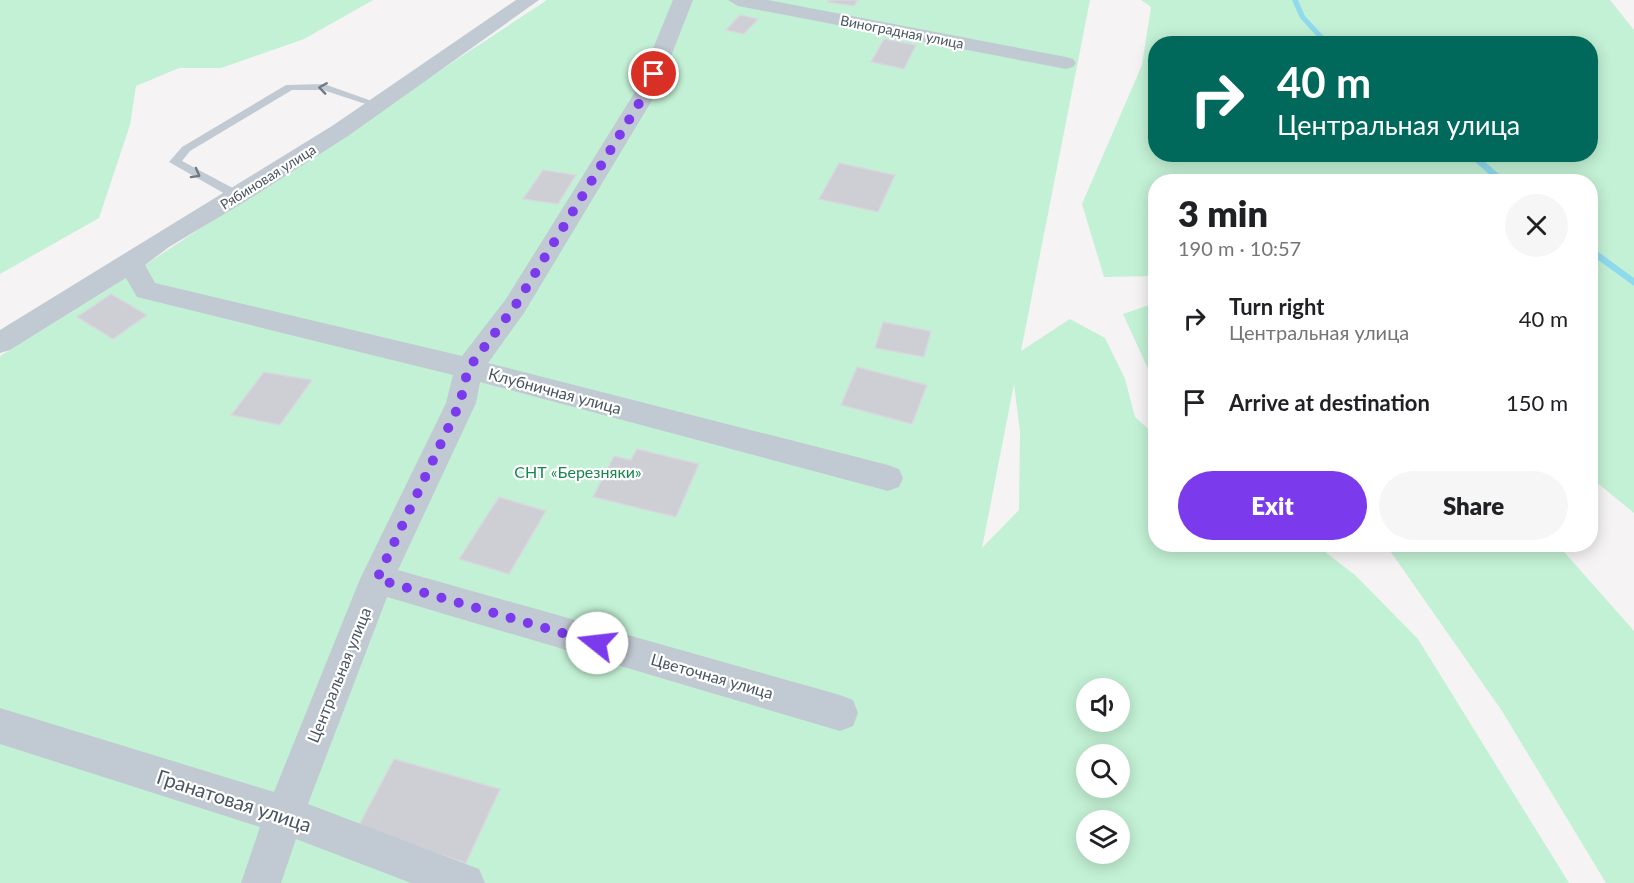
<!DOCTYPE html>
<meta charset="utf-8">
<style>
:root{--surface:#fff;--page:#f6f6f6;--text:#202124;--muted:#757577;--accent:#7c3aed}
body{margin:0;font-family:Lato,sans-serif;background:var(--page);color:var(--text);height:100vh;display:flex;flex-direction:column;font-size:22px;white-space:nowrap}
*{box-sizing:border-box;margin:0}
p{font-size:20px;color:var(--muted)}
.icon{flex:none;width:33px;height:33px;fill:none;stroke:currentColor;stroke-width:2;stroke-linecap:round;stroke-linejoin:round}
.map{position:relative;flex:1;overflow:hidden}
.side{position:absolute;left:1148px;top:174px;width:450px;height:378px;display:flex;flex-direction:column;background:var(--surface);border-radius:24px;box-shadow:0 3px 15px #0003}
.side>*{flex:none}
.hud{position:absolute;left:1148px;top:36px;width:450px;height:126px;border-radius:24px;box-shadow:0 3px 15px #0003;background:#00695c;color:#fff;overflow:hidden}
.fabs{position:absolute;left:1076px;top:678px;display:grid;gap:12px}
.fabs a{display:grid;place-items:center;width:54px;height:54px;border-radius:50%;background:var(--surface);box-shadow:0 3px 15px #0003;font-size:30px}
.pin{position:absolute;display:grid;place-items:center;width:51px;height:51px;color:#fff;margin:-26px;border:3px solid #fff;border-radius:50%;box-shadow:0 2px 6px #0007}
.me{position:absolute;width:66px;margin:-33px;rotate:286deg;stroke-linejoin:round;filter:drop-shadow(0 0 4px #0008)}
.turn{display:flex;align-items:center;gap:21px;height:126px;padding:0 30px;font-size:27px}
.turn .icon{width:78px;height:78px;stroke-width:2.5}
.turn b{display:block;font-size:42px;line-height:51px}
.round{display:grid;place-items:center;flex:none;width:63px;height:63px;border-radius:32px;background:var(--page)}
.summary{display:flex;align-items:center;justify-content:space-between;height:102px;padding:0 30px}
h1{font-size:36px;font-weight:800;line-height:45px}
.button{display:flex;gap:12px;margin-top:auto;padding:12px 30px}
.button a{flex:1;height:69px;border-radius:36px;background:var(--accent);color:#fff;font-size:24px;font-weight:800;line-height:69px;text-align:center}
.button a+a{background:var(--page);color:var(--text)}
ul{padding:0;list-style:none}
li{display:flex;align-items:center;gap:18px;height:84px;padding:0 30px}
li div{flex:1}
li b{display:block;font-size:22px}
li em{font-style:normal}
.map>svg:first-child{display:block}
.green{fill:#c3f1d5;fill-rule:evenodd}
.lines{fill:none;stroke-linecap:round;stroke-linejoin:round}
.stream{fill:#90daee;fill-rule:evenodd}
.building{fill:#cdcfd5;stroke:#d7d9de;stroke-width:1.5}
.service{fill:#c1cad2;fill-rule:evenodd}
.minor{fill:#c1cad2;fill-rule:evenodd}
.oneway{stroke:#6e7983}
.route{stroke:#7c3aed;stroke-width:10;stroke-dasharray:0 18}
.labels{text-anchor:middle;stroke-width:4.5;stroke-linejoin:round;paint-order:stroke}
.far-street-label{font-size:14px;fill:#4a5661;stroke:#fff}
.street-label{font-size:16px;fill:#4a5661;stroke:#fff}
.park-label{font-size:16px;fill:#17864f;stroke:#fff}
.near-street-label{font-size:20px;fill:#4a5661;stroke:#fff}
</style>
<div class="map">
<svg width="1634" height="883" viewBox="0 0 1634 883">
<rect width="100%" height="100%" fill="#f5f3f3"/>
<path class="green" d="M0,0h373l-69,39 -83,29h-42l-43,18 -6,39 -31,93 -99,56z
M547,0h543l-69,351 49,-32 35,19 20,41 10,38 20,18v109l161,1 39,30 63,64 151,244h-1569v-527l107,-66zM1014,384l6,48 -1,78 -37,38zM1086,688h33v34h-33zM1086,754h33v34h-33zM1086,820h33v34h-33z
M1141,0h469l24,30v483l-44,-36v-295h-435v94l-51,1 -22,-73 60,-139 9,-58zM1155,44h435v110h-435z
M1155,303v81l-32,-70z
M1386,545h172l76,86v252h-28l-104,-172z"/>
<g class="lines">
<path class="stream" d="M1292,0h6l7,16 26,28h-7l-24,-26z
M1466,154h10l32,28h-10z
M1590,246l44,32v8l-44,-32z"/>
</g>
<path class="building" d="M830,0h28l-4,6 -26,-4z
M740,15l18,4 -14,15 -18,-4z
M884,39l32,6 -12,24 -33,-7z
M839,163l56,12 -17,37 -59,-13z
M543,170l33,5 -18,29 -35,-5z
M111,294l36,21 -34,24 -36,-22z
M883,322l48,9 -7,26 -49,-9z
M857,367l70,18 -15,39 -71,-19z
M264,372l48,8 -32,45 -49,-10z
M637,449l62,15 -23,53 -83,-20 21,-41 17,4z
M499,497l47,14 -37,63 -50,-15z
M394,759l106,30 -34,74 -109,-34z"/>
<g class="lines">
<path class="service" d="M324,84l59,21 -5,3 -55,-18h-31l-102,61 -8,10 60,32v6h-8l-65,-37 13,-15 104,-62z"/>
<path class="minor" d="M516,0h23l-191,136 -102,65 -77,46 -24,18 10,18 307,73 44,-57 129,-207 38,-92h20l-36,92 -133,221 -36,50 400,102 11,4 4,9 -4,9 -11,4 -408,-109 -4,21 -78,167 442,125 13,5 5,13 -5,13 -13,5 -453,-134 -79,207 171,65 6,14h-74l-115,-44 -15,44h-40l19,-56 -260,-83v-36l274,84 86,-213 86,-176 7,-28 -316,-78 -11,-19 -116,72 -10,3v-23l332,-204z
M728,0h40l298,57 7,2 3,4 -3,4 -7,2 -328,-63z"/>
</g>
<defs><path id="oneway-chevron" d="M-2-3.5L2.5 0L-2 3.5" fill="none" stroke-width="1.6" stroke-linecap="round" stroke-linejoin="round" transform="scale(1.5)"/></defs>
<g class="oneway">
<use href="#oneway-chevron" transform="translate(323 88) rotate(-172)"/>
<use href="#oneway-chevron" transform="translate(196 174) rotate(29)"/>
</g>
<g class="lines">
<path class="route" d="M597,643l-220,-64 83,-176 8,-34 47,-63 131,-214 8,-18"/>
</g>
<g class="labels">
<g class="far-street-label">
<text transform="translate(902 32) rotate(11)" y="5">Виноградная улица</text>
<text transform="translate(268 177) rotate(-32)" y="5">Рябиновая улица</text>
</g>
<g class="street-label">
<text transform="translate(555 391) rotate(15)" y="6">Клубничная улица</text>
<text transform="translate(339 675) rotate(-68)" y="6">Центральная улица</text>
<text transform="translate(712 676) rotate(16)" y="6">Цветочная улица</text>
</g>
<g class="park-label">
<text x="578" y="478">СНТ «Березняки»</text>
</g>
<g class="near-street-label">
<text transform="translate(234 801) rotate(18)" y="7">Гранатовая улица</text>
</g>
</g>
</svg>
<div class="fabs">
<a><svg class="icon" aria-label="sound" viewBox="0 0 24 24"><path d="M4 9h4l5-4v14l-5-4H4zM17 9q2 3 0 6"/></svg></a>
<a><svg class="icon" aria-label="search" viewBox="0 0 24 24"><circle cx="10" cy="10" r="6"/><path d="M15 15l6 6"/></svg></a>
<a><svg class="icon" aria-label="layers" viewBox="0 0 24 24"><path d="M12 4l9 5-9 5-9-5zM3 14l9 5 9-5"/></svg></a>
</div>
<div class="pin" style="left:654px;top:74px;background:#d93025"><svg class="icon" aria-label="arrive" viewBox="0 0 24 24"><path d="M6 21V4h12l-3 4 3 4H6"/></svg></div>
<svg class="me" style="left:597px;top:643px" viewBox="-20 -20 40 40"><circle r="19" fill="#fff"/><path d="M0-13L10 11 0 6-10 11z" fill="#7c3aed"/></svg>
<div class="hud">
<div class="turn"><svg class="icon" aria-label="right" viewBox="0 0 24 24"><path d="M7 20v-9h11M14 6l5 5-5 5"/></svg><div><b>40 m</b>Центральная улица</div></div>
</div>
<section class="side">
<div class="summary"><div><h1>3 min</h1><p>190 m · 10:57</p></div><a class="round"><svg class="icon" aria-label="close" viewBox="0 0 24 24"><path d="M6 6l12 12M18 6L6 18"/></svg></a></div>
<ul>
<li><svg class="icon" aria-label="right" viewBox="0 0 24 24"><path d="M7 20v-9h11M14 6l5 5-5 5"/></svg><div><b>Turn right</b><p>Центральная улица</p></div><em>40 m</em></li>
<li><svg class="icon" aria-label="arrive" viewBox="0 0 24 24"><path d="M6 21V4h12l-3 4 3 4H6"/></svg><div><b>Arrive at destination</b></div><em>150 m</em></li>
</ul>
<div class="button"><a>Exit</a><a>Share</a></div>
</section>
</div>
